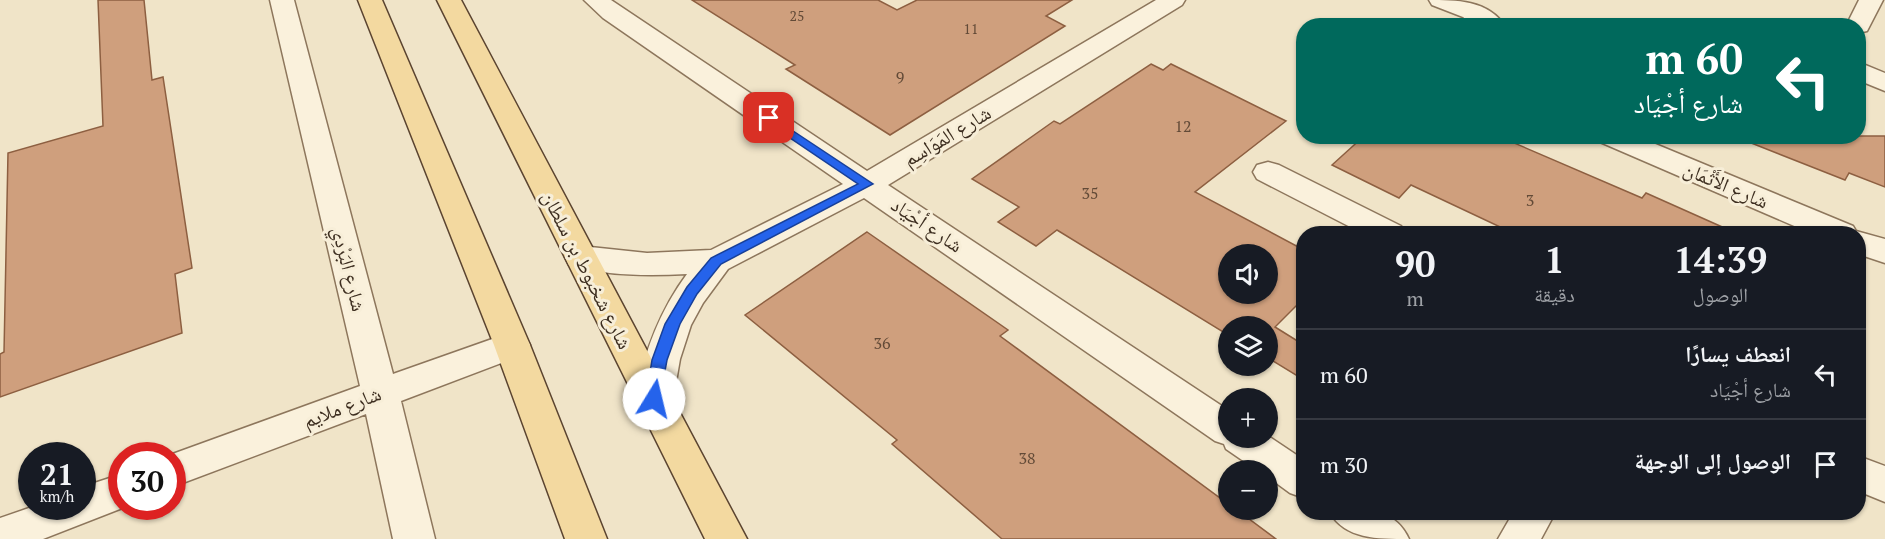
<!DOCTYPE html>
<html lang="ar">
<meta charset="utf-8">
<style>
:root{--surface:#171b24;--page:#242831;--text:#f1f3f6;--muted:#9ea1a6;--line:#363941}
body{margin:0;font-family:"PT Serif","Noto Naskh Arabic",serif;background:var(--page);color:var(--text);direction:rtl;height:100vh;display:flex;flex-direction:column;font-size:22px;white-space:nowrap}
*{box-sizing:border-box;margin:0}
p{font-size:20px;color:var(--muted)}
.icon{flex:none;width:33px;height:33px;fill:none;stroke:currentColor;stroke-width:2;stroke-linecap:round;stroke-linejoin:round}
.map{position:relative;flex:1;overflow:hidden;direction:ltr}
.side{position:absolute;left:1296px;top:226px;width:570px;height:294px;display:flex;flex-direction:column;background:var(--surface);border-radius:24px;box-shadow:0 2px 4px #0004;direction:rtl}
.side>*{flex:none}
.guide{position:absolute;left:1296px;top:18px;width:570px;height:126px;border-radius:24px;box-shadow:0 2px 4px #0004;direction:rtl;background:#00695c;color:#fff;overflow:hidden}
.buttons{position:absolute;left:1218px;top:244px;display:grid;gap:12px}
.buttons a{display:grid;place-items:center;width:60px;height:60px;border-radius:50%;background:var(--surface);box-shadow:0 2px 4px #0004;font-size:30px}
.speed{position:absolute;left:18px;top:442px;display:flex;gap:12px;font-size:30px;font-weight:700;text-align:center}
.speed>*{display:grid;place-content:center;width:78px;height:78px;border-radius:50%;background:var(--surface);box-shadow:0 2px 4px #0004;line-height:1}
.speed small{font-size:15px;font-weight:400}
.speed .limit{border:9px solid #d22;background:#fff;color:#111}
.pin{position:absolute;display:grid;place-items:center;width:51px;height:51px;color:#fff;margin:-26px;border-radius:12px;box-shadow:0 3px 9px #0006}
.me{position:absolute;width:66px;margin:-33px;rotate:9deg;stroke-linejoin:round;filter:drop-shadow(0 0 4px #0008)}
.turn{display:flex;align-items:center;gap:21px;height:126px;padding:0 24px;font-size:27px}
.turn .icon{width:78px;height:78px;stroke-width:2.5}
.turn b{display:block;font-size:42px;line-height:51px}
.eta{display:flex;justify-content:space-evenly;align-items:center;height:102px;text-align:center}
.eta b{font-size:36px;font-weight:700;line-height:42px}
ul{padding:0;list-style:none}
li{display:flex;align-items:center;gap:18px;height:90px;padding:0 24px;border-top:2px solid var(--line)}
li div{flex:1}
li b{display:block;font-size:22px}
li em{font-style:normal}
.map>svg:first-child{display:block}
.building{fill:#cf9f7d;stroke:#8d5f41;stroke-width:1.5;fill-rule:evenodd}
.lines{fill:none;stroke-linecap:round;stroke-linejoin:round}
.street-casing{stroke:#8d765c;stroke-width:3}
.primary-casing{stroke:#5b4430;stroke-width:3}
.street{fill:#faf1dc;fill-rule:evenodd}
.primary{fill:#f3d9a0;fill-rule:evenodd}
.route{fill:#2563eb;stroke:#184099;stroke-width:1.5}
.labels{text-anchor:middle;stroke-width:6;stroke-linejoin:round;paint-order:stroke}
.far-number-label{font-size:14px;fill:#624a37}
.number-label{font-size:16px;fill:#624a37}
.street-label{font-size:20px;fill:#3d2e20;stroke:#f7eed8}
</style>
<div class="map">
<svg width="1885" height="539" viewBox="0 0 1885 539">
<rect width="100%" height="100%" fill="#f0e4c8"/>
<path class="building" d="M98,0h46l8,80 11,-3 29,191 -17,6 7,59 -182,64v-43l4,-2 4,-199 95,-27z
M692,0h186l19,10 20,-10h155l-26,16 19,10 -175,109 -104,-66 9,-4z
M1151,64l12,6 8,-6 115,57 -91,71 109,58v48l-29,29 29,18v35l-36,-22v-31h-40v8l-171,-105 -21,16 -38,-24 21,-15 -47,-28 82,-58 6,3zM1228,255h40v39h-40z
M1364,136h134l144,62 4,-5 92,41h-223l-104,-49 -12,13 -67,-33z
M1741,136h144v51l-36,-14 -4,7 -104,-41z
M867,232l141,98 -8,6 228,168v6h9l39,29h-274l-110,-95 5,-4 -152,-125z"/>
<g class="lines">
<defs>
<path id="street" d="M270,0h24l99,374 119,-42 13,4 5,9 -5,9 -124,47 34,138h-42l-27,-125 -194,73v-31h-5l193,-70z
M584,0h27l256,171 289,-171h29l-3,5 -294,180 340,225v28h40v-2l36,24v38l-14,-5 -22,-16v-6h-10l-32,-22 -2,-5 -9,-3 -351,-243 -136,71 -25,34 -12,22 -11,34 -7,40 -6,10 -13,5 -13,-5 -6,-10c9,-46 24,-87 52,-125 -39,2 -80,2 -118,-9l-4,-8 4,-8 12,-3 66,7 64,-3 132,-66 -240,-166z
M1429,0c27,0 59,0 76,26h-30l-12,-9 -31,-12z
M1859,0h24l-16,31 -9,2v-7h-12z
M1858,62l27,11v18l-27,-11z
M1596,136h40l217,90 3,5 29,8v24l-27,-9v-20h-45l-213,-92z
M1268,162l11,3 122,61 5,8h-42l-107,-55 -4,-7 4,-7z
M1858,456l27,10v36l-27,-11z
M122,474v33h3l-82,32h-43v-21l32,-11h50v-20z
M1330,513c32,0 63,-9 79,26 -33,0 -63,0 -79,-26z
M1513,513h42l-14,26h-43z"/>
<path id="primary" d="M358,0h24l148,345 77,194h-42l-71,-194z
M437,0h24l286,539h-42z"/>
</defs>
<use href="#street" class="street-casing"/>
<use href="#primary" class="primary-casing"/>
<use href="#street" class="street"/>
<use href="#primary" class="primary"/>
</g>
<path class="route" d="M769,115l104,69 -152,80 -24,30 -17,30 -13,36 -8,43h-11l-2,-4 6,-39 13,-36 22,-37 24,-29 147,-74 -93,-63v-5z"/>
<g class="labels">
<g class="far-number-label">
<text x="797" y="21">25</text>
<text x="971" y="34">11</text>
</g>
<g class="number-label">
<text x="900" y="83">9</text>
<text x="1183" y="132">12</text>
<text x="1090" y="199">35</text>
<text x="1530" y="206">3</text>
<text x="882" y="349">36</text>
<text x="1027" y="464">38</text>
</g>
<g class="street-label">
<text transform="translate(947 136) rotate(-31)" y="7">شارع المَوَاسِم</text>
<text transform="translate(1726 185) rotate(23)" y="7">شارع الأَثْمَان</text>
<text transform="translate(927 225) rotate(34)" y="7">شارع أجْيَاد</text>
<text transform="translate(349 269) rotate(76)" y="7">شارع البَرْدِي</text>
<text transform="translate(587 270) rotate(63)" y="7">شارع شخبوط بن سلطان</text>
<text transform="translate(342 407) rotate(-21)" y="7">شارع ملايم</text>
</g>
</g>
</svg>
<div class="buttons">
<a><svg class="icon" aria-label="sound" viewBox="0 0 24 24"><path d="M4 9h4l5-4v14l-5-4H4zM17 9q2 3 0 6"/></svg></a>
<a><svg class="icon" aria-label="layers" viewBox="0 0 24 24"><path d="M12 4l9 5-9 5-9-5zM3 14l9 5 9-5"/></svg></a>
<a>+</a>
<a>−</a>
</div>
<div class="speed"><div>21<small>km/h</small></div><div class="limit">30</div></div>
<div class="pin" style="left:769px;top:118px;background:#d93025"><svg class="icon" aria-label="arrive" viewBox="0 0 24 24"><path d="M6 21V4h12l-3 4 3 4H6"/></svg></div>
<svg class="me" style="left:654px;top:399px" viewBox="-20 -20 40 40"><circle r="19" fill="#fff"/><path d="M0-13L10 11 0 6-10 11z" fill="#2563eb"/></svg>
<div class="guide">
<div class="turn"><svg class="icon" aria-label="left" viewBox="0 0 24 24"><path d="M17 20v-9H6M10 6l-5 5 5 5"/></svg><div><b>60 m</b>شارع أجْيَاد</div></div>
</div>
<section class="side">
<div class="eta">
<div><b>14:39</b><p>الوصول</p></div>
<div><b>1</b><p>دقيقة</p></div>
<div><b>90</b><p>m</p></div>
</div>
<ul>
<li><svg class="icon" aria-label="left" viewBox="0 0 24 24"><path d="M17 20v-9H6M10 6l-5 5 5 5"/></svg><div><b>انعطف يسارًا</b><p>شارع أجْيَاد</p></div><em>60 m</em></li>
<li><svg class="icon" aria-label="arrive" viewBox="0 0 24 24"><path d="M6 21V4h12l-3 4 3 4H6"/></svg><div><b>الوصول إلى الوجهة</b></div><em>30 m</em></li>
</ul>
</section>
</div>
